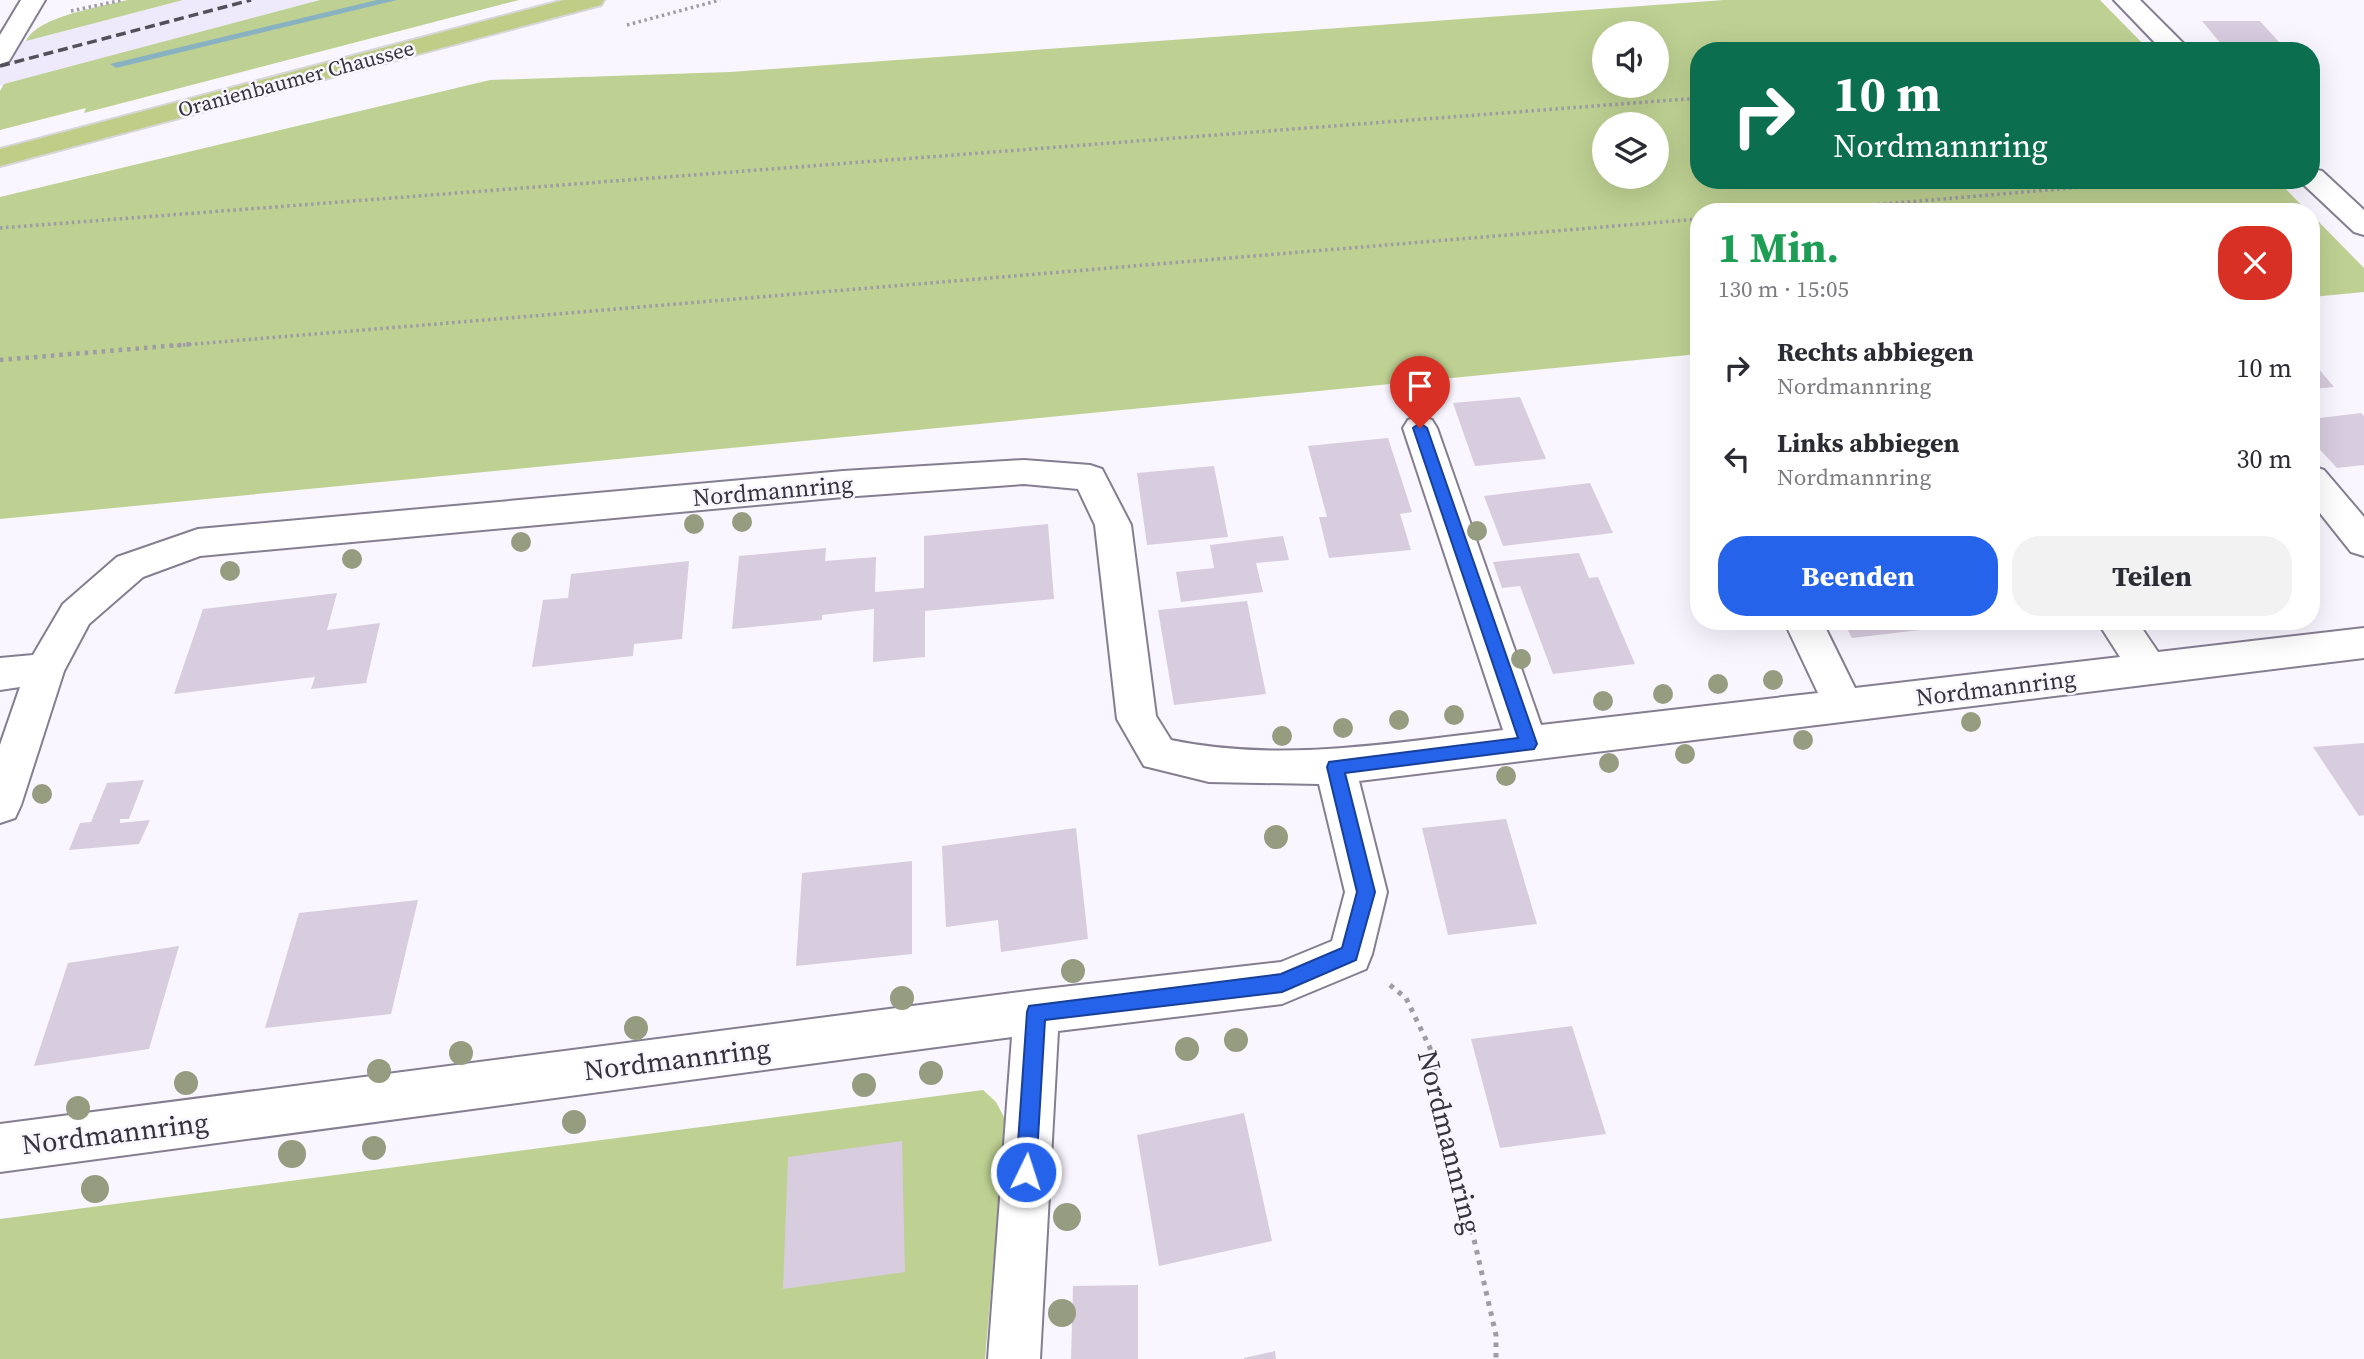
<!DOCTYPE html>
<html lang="de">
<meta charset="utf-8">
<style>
:root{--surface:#fff;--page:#f2f2f3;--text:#2b2b33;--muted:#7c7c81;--accent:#2563eb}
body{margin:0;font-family:"Source Serif 4",serif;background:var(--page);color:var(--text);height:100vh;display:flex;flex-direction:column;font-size:26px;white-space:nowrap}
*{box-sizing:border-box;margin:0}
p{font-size:23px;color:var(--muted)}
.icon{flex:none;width:38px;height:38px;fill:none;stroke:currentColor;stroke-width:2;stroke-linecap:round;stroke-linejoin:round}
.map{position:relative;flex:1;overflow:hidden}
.panel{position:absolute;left:1690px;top:203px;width:630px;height:427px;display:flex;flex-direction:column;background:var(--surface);border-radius:28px;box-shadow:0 7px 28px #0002}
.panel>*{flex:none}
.top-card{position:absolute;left:1690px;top:42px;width:630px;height:147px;border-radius:28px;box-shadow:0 7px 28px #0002;background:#0b6e4f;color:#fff;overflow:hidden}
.fabs{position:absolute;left:1592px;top:21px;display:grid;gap:14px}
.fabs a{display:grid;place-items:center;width:77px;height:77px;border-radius:50%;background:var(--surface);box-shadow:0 7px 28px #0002;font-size:35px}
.pin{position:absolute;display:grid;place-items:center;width:60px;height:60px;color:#fff;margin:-72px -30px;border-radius:50% 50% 50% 0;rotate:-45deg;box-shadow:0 0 7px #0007}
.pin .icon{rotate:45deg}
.me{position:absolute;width:77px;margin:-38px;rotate:4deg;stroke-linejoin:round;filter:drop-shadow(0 0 5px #0008)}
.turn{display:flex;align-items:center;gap:24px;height:147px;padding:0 28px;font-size:32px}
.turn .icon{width:91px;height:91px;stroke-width:2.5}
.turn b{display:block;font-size:49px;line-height:60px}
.round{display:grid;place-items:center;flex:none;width:74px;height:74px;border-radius:28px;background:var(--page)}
.headline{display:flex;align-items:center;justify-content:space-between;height:119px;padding:0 28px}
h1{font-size:42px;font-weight:700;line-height:52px;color:#1e9e55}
.action{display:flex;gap:14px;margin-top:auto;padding:14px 28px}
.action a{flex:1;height:80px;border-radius:28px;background:var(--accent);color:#fff;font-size:28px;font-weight:700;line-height:80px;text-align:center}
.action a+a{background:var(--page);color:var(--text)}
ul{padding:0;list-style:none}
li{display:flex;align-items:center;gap:21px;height:91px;padding:0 28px}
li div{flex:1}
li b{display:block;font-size:26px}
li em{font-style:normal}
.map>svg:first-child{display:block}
.built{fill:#efeafb}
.green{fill:#bed092;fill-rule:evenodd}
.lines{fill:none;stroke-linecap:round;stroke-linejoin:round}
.stream{fill:#88b2c1;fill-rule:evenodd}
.building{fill:#d8ccdf}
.street-casing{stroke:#847e91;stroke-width:4}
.primary-casing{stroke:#d7d6d8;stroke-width:4}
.path-far2{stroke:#9e9ca4;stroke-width:3.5;stroke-dasharray:2.5 3.5;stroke-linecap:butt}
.path-far1{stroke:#9e9ca4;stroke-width:4.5;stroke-dasharray:3.5 5;stroke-linecap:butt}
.path{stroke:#9e9ca4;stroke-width:5;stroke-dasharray:4.5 6;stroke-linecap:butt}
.street{fill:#fff;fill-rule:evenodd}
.primary{fill:#bfcd86;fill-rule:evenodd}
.rail{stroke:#525058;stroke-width:3.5;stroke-dasharray:10 5;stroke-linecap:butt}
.tree{fill:#969c7f}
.route{fill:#2563eb;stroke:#184099;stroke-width:2}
.labels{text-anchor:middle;stroke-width:5;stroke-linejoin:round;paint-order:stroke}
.far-street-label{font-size:21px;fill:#35333b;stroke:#f9f6ff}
.street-label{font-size:24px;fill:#35333b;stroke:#f9f6ff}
.near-street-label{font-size:28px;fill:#35333b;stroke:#f9f6ff}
</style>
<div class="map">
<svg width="2364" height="1359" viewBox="0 0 2364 1359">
<rect width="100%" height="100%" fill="#f9f6ff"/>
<path class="built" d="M183,0h137l-320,86v-39z"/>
<path class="green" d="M127,0h56l-157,41c12,-25 75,-34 101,-41z
M320,0h199l-435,113 2,-5 -86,22v-39l4,-7z
M1724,0h376l50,51h-451v129h578l31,32h-609v142l-1699,165v-322l490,-117 240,-8zM1605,33h52v53h-52zM1657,124v53h-52v-53z
M2312,215l52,53v24l-52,5z
M983,1090l13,12 10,19 -21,238h-985v-140z"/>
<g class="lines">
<path class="stream" d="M377,0h20l-281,68 -6,-4z"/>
</g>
<path class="building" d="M2202,21h58l27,30h-60z
M2312,361l22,26 -22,2z
M1520,397l26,62 -71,7 -22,-63z
M2361,413l3,3v49l-27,3 -25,-27v-22z
M1388,438l24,74 -12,2 11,36 -82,8 -10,-41h8l-19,-71z
M1214,466l14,71 -81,8 -10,-72z
M1590,483l23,50 -110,13 -19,-50z
M1048,524l6,75 -129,12v46l-52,5 1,-53 -52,6v5l-90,9 7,-73 87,-8 -1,13 51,-4 -1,35 49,-4v-52z
M1283,536l6,24 -33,3 7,29 -82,10 -5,-30 38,-4 -4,-23z
M1579,553l10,25 9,-1 37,87 -82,10 -33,-88 -18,2 -9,-26z
M689,561l-7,78 -48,5 -1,12 -101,11 11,-67 25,-2 3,-24z
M337,593l-10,37 53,-7 -14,60 -55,6 4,-12 -141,17 29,-85z
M1247,601l19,93 -92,11 -16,-95z
M1843,621h117l2,4 -110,13z
M2364,743v72l-5,1 -46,-69z
M144,780l-15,39h-9v4l30,-3 -11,24 -70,6 11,-27 11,-1 16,-39z
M1506,819l31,105 -89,11 -26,-107z
M1076,828l12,111 -87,13 -3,-32 -52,7 -4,-81z
M912,861v93l-116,12 6,-93z
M418,900l-27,114 -126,14 34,-115z
M179,946l-30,103 -115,17 34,-103z
M1572,1026l34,108 -106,14 -29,-109z
M1244,1113l28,128 -113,25 -22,-131z
M902,1141l3,131 -122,17 5,-132z
M1138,1285v74h-67l2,-73z
M1275,1351l1,8h-32v-1z"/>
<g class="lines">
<defs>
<path id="street" d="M21,0h24l-36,61 -9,3v-29z
M2114,0h26l51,51h-28z
M2312,169l10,2 42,39v25l-10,-3 -52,-49 -2,-3h12z
M1420,416l12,4 5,8 104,297 277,-32 -34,-72h38l33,67 265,-31 -23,-36h40l21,31 206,-24v30l-1005,123 28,111 -15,62 -6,15 -84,35 -224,27 -18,328h-52l24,-322 -1012,135v-48l1036,-134 245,-28 51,-21 13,-49 -26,-108 -110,-2 -65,-16 -27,-47 -22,-194 -17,-36 -54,-5 -181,13 -643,59 -57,21 -54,47 -25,47 -43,134 -6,13 -15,5v-78l20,-58 -20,3v-32l33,-3 30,-51 54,-47 81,-28 645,-58 181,-11 66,5 12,4 29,56 25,191 15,24c109,23 223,3 332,-10l-100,-302 5,-8z
M2312,466l12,4 40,47v39l-13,-4 -39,-49z"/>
<path id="primary" d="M564,0h40l-3,5 -601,161v-17z"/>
</defs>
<use href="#street" class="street-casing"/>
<use href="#primary" class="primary-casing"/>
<path class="path-far2" d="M71,11l52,-11
M627,25l93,-25
M1788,212l379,-32
M0,228l1699,-130
M171,346l1528,-127"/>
<path class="path-far1" d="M0,360l192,-16"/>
<path class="path" d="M1390,985l16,13 24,50 66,287v24"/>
<use href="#street" class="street"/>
<use href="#primary" class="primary"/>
<path class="rail" d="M0,66l251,-66"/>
</g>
<g class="tree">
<circle cx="742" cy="522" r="10"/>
<circle cx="694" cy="524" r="10"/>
<circle cx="1477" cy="531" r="10"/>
<circle cx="521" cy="542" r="10"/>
<circle cx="352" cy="559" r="10"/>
<circle cx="230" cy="571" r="10"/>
<circle cx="1521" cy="659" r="10"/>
<circle cx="1773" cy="680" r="10"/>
<circle cx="1718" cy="684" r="10"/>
<circle cx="1663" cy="694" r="10"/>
<circle cx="1603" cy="701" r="10"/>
<circle cx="1454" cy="715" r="10"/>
<circle cx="1399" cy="720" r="10"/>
<circle cx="1971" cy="722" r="10"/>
<circle cx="1343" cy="728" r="10"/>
<circle cx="1282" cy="736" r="10"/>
<circle cx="1803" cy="740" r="10"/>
<circle cx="1685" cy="754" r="10"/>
<circle cx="1609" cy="763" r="10"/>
<circle cx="1506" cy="776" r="10"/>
<circle cx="42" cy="794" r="10"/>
<circle cx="1276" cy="837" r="12"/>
<circle cx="1073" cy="971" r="12"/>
<circle cx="902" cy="998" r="12"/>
<circle cx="636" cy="1028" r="12"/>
<circle cx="1236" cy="1040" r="12"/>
<circle cx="1187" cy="1049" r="12"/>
<circle cx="461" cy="1053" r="12"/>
<circle cx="379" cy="1071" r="12"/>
<circle cx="931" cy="1073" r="12"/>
<circle cx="186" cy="1083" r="12"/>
<circle cx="864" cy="1085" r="12"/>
<circle cx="78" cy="1108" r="12"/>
<circle cx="574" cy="1122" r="12"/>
<circle cx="374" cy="1148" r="12"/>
<circle cx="292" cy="1154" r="14"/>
<circle cx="95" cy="1189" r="14"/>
<circle cx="1067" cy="1217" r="14"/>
<circle cx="1062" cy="1313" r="14"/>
</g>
<path class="route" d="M1420,423l7,5 110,316 -3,5 -189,24 30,119 -19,68 -74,32 -237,28 -9,152 -3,7 -7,3 -7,-3 -3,-7 11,-160 2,-6 252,-32 61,-26 15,-56 -30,-125 2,-5 189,-24 -105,-310z"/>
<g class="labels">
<g class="far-street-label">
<text transform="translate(296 79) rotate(-15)" y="7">Oranienbaumer Chaussee</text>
</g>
<g class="street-label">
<text transform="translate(773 491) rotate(-5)" y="8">Nordmannring</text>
<text transform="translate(1996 688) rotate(-7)" y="8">Nordmannring</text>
</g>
<g class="near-street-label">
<text transform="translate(677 1059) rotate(-7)" y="10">Nordmannring</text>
<text transform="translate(115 1133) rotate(-7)" y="10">Nordmannring</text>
<text transform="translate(1450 1142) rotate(76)" y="10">Nordmannring</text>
</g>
</g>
</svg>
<div class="fabs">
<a><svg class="icon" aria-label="sound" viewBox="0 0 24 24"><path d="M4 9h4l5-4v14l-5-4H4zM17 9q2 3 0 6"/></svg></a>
<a><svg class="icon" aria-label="layers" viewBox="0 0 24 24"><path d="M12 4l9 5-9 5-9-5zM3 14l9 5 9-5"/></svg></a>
</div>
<div class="pin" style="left:1420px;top:428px;background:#d93025"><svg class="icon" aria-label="arrive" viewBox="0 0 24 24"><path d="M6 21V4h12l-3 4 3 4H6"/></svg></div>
<svg class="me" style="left:1026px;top:1172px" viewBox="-20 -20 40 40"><circle r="17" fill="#2563eb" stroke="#fff" stroke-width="3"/><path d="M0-11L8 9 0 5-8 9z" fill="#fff"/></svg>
<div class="top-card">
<div class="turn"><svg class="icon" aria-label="right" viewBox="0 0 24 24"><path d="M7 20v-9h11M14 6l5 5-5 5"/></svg><div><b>10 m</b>Nordmannring</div></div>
</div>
<section class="panel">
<div class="headline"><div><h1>1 Min.</h1><p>130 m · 15:05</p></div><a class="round" style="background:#d93025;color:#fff"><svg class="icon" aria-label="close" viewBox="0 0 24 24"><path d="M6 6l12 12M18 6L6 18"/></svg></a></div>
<ul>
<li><svg class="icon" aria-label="right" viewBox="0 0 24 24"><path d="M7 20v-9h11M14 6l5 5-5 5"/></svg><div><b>Rechts abbiegen</b><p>Nordmannring</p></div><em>10 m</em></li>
<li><svg class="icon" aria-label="left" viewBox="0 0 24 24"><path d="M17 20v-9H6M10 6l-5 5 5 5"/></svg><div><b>Links abbiegen</b><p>Nordmannring</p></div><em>30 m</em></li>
</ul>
<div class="action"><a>Beenden</a><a>Teilen</a></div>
</section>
</div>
